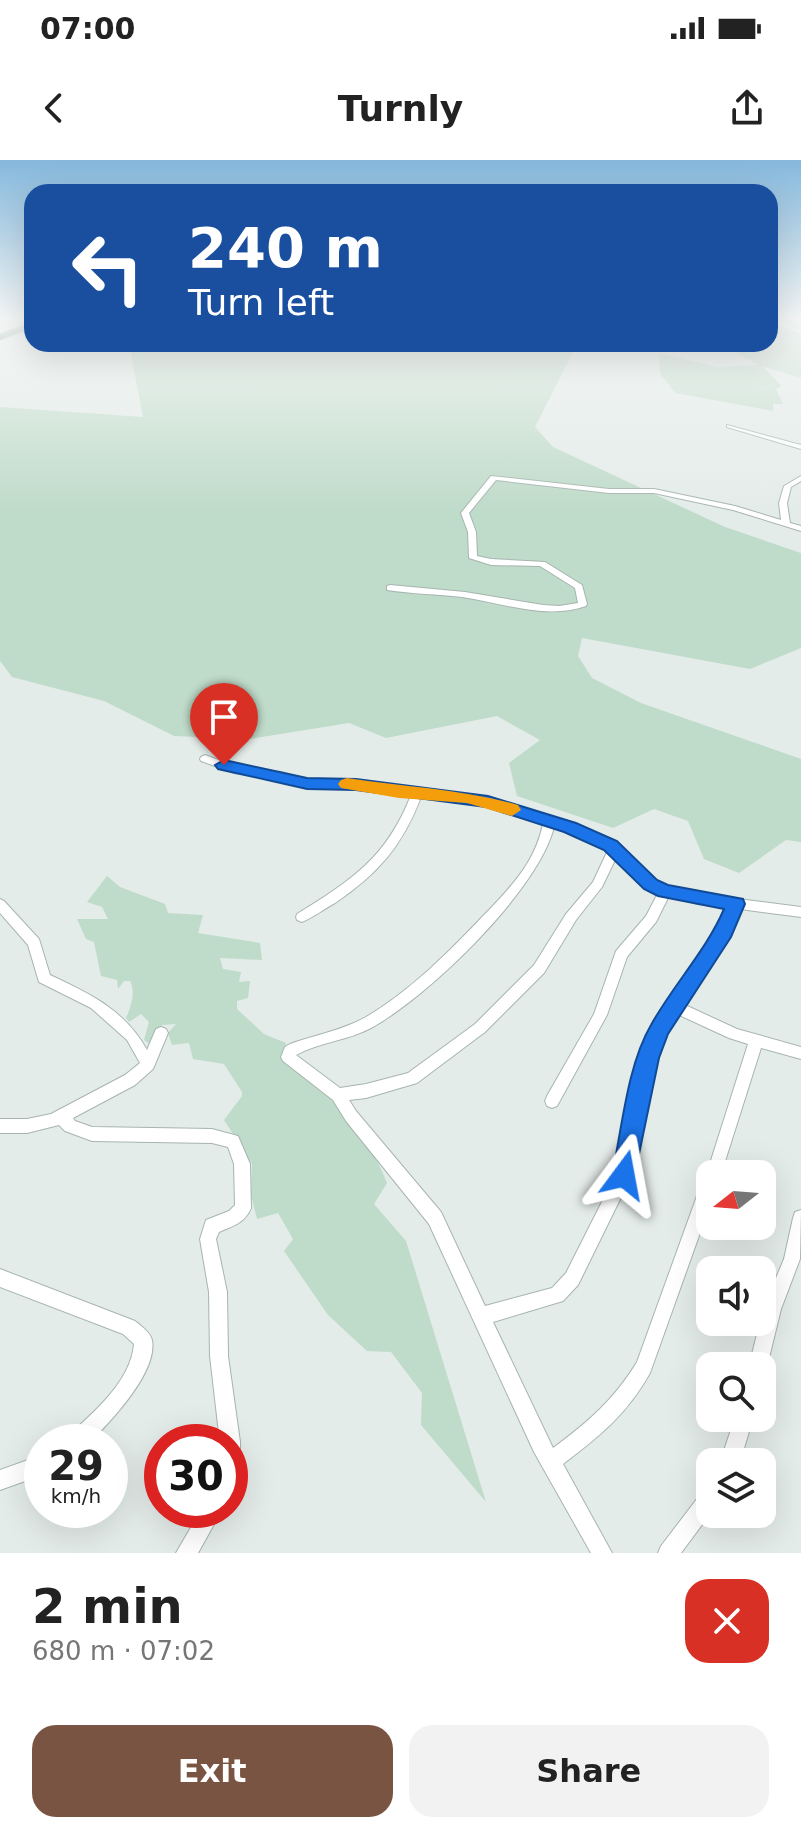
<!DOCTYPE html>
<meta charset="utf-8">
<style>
:root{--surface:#fff;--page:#f2f2f2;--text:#222;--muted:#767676;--accent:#7a5442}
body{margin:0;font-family:"DejaVu Sans",sans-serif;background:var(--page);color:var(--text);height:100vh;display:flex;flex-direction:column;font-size:30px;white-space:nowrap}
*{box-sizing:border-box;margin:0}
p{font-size:26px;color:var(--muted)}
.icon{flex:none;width:44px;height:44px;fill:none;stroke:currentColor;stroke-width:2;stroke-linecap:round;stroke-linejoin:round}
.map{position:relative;height:1393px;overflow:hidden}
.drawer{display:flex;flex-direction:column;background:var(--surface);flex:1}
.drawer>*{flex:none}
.banner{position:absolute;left:24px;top:24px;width:754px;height:168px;border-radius:24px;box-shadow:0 8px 32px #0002;background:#1a4fa0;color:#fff;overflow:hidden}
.needle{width:52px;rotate:253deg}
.tools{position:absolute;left:696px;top:1000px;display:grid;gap:16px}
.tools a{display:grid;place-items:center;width:80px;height:80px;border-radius:16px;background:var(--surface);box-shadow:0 8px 32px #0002;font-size:40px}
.speed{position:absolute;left:24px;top:1264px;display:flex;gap:16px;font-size:40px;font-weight:700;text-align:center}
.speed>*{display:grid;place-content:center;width:104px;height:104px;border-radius:50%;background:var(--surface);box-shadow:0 8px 32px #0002;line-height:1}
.speed small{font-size:20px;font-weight:400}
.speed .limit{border:12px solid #d22;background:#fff;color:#111}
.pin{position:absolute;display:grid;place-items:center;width:68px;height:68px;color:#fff;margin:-82px -34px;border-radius:50% 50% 50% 0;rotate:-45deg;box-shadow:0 0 8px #0007}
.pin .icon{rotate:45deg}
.me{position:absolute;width:88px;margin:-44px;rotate:13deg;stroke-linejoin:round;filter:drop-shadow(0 0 6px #0008)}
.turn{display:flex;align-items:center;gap:28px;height:168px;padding:0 32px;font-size:36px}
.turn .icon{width:104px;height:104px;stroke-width:2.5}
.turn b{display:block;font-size:56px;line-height:68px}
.round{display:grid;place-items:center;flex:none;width:84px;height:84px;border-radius:24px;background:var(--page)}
.head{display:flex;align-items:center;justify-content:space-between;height:136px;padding:0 32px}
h1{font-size:48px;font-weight:600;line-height:60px}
.button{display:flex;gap:16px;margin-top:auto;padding:16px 32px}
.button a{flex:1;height:92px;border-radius:24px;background:var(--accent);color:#fff;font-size:32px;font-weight:600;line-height:92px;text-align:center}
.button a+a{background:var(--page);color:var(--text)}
.status{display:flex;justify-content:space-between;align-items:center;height:56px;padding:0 40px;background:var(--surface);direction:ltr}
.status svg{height:22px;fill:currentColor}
header{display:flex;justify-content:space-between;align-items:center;height:104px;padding:0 32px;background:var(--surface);font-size:36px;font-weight:600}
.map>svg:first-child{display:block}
.green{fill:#bfdbc9}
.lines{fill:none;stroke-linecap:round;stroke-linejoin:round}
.minor-casing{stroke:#a7b4b0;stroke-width:2}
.highway-casing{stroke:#c2c8c7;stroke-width:2}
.minor{fill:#fff;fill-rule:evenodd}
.highway{fill:#34655f;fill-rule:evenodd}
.route{fill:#1a73e8;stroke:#114b97;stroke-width:2}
.slow{fill:#f59e0b}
</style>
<div class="status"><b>07:00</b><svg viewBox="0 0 49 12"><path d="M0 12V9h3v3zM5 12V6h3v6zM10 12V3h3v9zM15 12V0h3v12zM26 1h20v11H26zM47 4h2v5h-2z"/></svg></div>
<header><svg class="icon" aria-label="back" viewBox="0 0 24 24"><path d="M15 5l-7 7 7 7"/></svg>Turnly<svg class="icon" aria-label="share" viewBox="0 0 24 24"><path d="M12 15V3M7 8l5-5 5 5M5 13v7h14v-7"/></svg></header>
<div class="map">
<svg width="801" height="1393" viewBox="0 0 801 1393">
<rect width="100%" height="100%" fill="#e4ece9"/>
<path class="green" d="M770,157h31v61l-39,-12 20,20 -6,3 7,15h-10v7l-98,-18 -15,-20 -1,-20 58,14 41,-2 -35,-21h47z
M129,184h448l-42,83 18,20 172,80 76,26v95l-51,21 -168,-31 -4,18 14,22 49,25 160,56v83l-15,-2 -47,33 -35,-14 -16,-38 -34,-12 -41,19 -96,-32 -8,-33 31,-23 -43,-24 -111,22 -37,-15 -100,16 -75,-3 -70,-35 -92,-24 -12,-16v-254l143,10z
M107,716l13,11 45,17 3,9 35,2 -5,18 62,10 2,17 -42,-2 3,11 18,3 -2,10 11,-1 -2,17 -11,3v8l27,25 22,9 -3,15c45,34 83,70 104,125l-13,21 32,37 80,261 -65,-77 1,-32 -31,-41 -24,-1 -39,-36 -44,-64 9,-12 -15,-26 -21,6 -6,-24 1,-31 -28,-44 18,-24v-4l-18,-28 -31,-5 -4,-16 -17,2 -4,-12 8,-9 -14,1 -9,21 -9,-6 5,-18 -8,-8 -12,8 -3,-4c5,-11 10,-26 4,-37h-6l-6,8 -1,-9 -16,-4 -7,-34 -8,-3 -9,-20h31l-6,-12 -15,-5z"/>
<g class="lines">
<defs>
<path id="minor" d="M770,157l31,13v4l-31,-13z
M727,265l74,20v4l-74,-22z
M491,316l118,13h45l81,17 46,14 -2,-17 5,-17 17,-10v5l-10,6 -4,16 3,20 11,3v5l-68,-21 -79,-17h-45l-113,-13 -27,33 7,19 1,24 14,3 54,3 37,23 5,19 -1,2c-40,14 -83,-3 -124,-9 -25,-3 -50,-3 -75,-7v-4l3,-1 75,7 78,13 16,1 19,-3 -3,-15 -35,-22 -49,-1 -22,-7 -1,-26 -7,-19z
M205,595l30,11 46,6 26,7 49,1 132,18 86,27 40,17 31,31 24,14 29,7 103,13v10l-61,-8 -11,26 -46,69 54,25 64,18v12l-40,-11 -40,126h-11v31l-60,168c-23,41 -50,63 -87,91l49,89h-21l-57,-101 -105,-228 -83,-103 -13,-21 -50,-39 -2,-4 4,-10 5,-3c25,-9 53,-14 76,-27 44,-26 82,-64 117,-101 16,-16 32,-33 44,-52 8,-13 13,-26 16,-40l-56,-18 -66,-9c-18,48 -43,77 -86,106 -11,6 -21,14 -33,19l-5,-2 -1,-3 1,-3c55,-34 90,-57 114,-119l-55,-7 -49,-1 -26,-7 -47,-7 -33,-12 -1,-2 1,-2zM554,667l54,23 -15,32 -27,32 -32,51 -59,59 -67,49 -42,11 -26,4 -44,-33c23,-13 51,-14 75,-27 57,-31 167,-137 183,-201zM616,698l21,21 21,14 -12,23 -30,35 -22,63 -47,82 -2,5 2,5 5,2 5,-2 50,-91 20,-58 29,-35 13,-26 29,8 30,4 -9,21 -68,102 -10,27 -25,116 -50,99 -14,15 -67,18 -44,-94 -85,-101 -7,-11 17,-2 51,-15 68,-51 59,-59 32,-53 26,-33zM677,854l52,24 19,6 -42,132 -4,6 -65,180c-23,38 -49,60 -84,86l-60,-126 70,-21 15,-16 54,-110 23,-117 9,-25z
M0,739l4,2 35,38 11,36c40,19 74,34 97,75l9,-21 5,-2 5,2 2,4 -15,36 -18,16 -62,33 2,3 17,6 120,2 26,7 12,28 1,44c-6,15 -18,18 -32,24l-3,7 11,53 1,64 12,86v28l-3,7 -7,3v-38h-10l-10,-86 -1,-64 -9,-53 6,-19 23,-9 6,-6 -1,-41 -6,-17 -16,-4 -120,-2 -27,-10 -6,-6 -32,8h-27v-14h27l24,-5 74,-39 15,-12 -13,-23 -36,-32 -52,-26 -11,-37 -28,-32z
M801,1050l-1,49 -19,50 -14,57 -5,7v-7h-13l11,-44h2l1,-13 21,-50 9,-41 2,-6z
M0,1109l135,52c6,5 15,11 17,19 6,32 -42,82 -62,102h-24l3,-7c25,-23 62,-54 65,-91l-11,-10 -123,-47z
M735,1258h18l-13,44h-20z
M42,1295v20l-42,15v-20z
M710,1328v26l-29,39h-23l3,-7 42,-55z
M201,1350h21l-24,43h-22z"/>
<path id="highway" d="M32,162v6l-32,12v-6z"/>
</defs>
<use href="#minor" class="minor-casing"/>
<use href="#highway" class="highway-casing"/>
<use href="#minor" class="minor"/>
<use href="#highway" class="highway"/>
</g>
<linearGradient id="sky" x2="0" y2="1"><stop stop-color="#85b8dc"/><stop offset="0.45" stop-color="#f3f6f5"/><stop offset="1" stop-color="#f3f6f5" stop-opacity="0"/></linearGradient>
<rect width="801" height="352" fill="url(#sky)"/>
<path class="route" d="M224,600l83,18 49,1 132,17 88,27 41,18 40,39 11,5 75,14 2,5 -14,33 -63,97 -9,24 -26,125 -9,4 -8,-4 -4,-8c10,-46 15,-109 39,-150 22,-40 55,-74 73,-116l-66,-13 -14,-7 -40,-39 -40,-18 -78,-25 -130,-17 -49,-1 -89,-20 -3,-4z"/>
<path class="slow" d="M347,618c58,9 114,11 171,27l3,5 -9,6 -45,-13 -68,-5 -58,-10 -3,-4 3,-4z"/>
</svg>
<div class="tools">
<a><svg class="needle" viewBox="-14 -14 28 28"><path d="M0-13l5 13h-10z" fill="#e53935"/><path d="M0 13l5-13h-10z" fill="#767676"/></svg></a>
<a><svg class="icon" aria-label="sound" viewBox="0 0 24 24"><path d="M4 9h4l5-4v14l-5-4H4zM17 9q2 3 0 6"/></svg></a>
<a><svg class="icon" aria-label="search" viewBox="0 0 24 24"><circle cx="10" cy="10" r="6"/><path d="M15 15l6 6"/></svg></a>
<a><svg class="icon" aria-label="layers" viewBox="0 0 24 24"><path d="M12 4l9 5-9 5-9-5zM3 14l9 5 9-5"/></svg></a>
</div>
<div class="speed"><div>29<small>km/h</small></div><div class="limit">30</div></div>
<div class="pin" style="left:224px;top:605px;background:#d93025"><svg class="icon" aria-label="arrive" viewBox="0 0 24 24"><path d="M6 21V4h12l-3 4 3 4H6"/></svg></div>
<svg class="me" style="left:624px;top:1015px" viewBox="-20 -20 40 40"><path d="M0-17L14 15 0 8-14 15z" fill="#1a73e8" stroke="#fff" stroke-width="4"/></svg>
<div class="banner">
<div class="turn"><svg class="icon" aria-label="left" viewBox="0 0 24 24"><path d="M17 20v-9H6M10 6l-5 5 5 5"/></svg><div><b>240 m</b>Turn left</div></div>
</div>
</div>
<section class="drawer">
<div class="head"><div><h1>2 min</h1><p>680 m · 07:02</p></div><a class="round" style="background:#d93025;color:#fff"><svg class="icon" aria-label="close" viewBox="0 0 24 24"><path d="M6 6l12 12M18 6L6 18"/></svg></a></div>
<div class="button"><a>Exit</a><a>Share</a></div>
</section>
